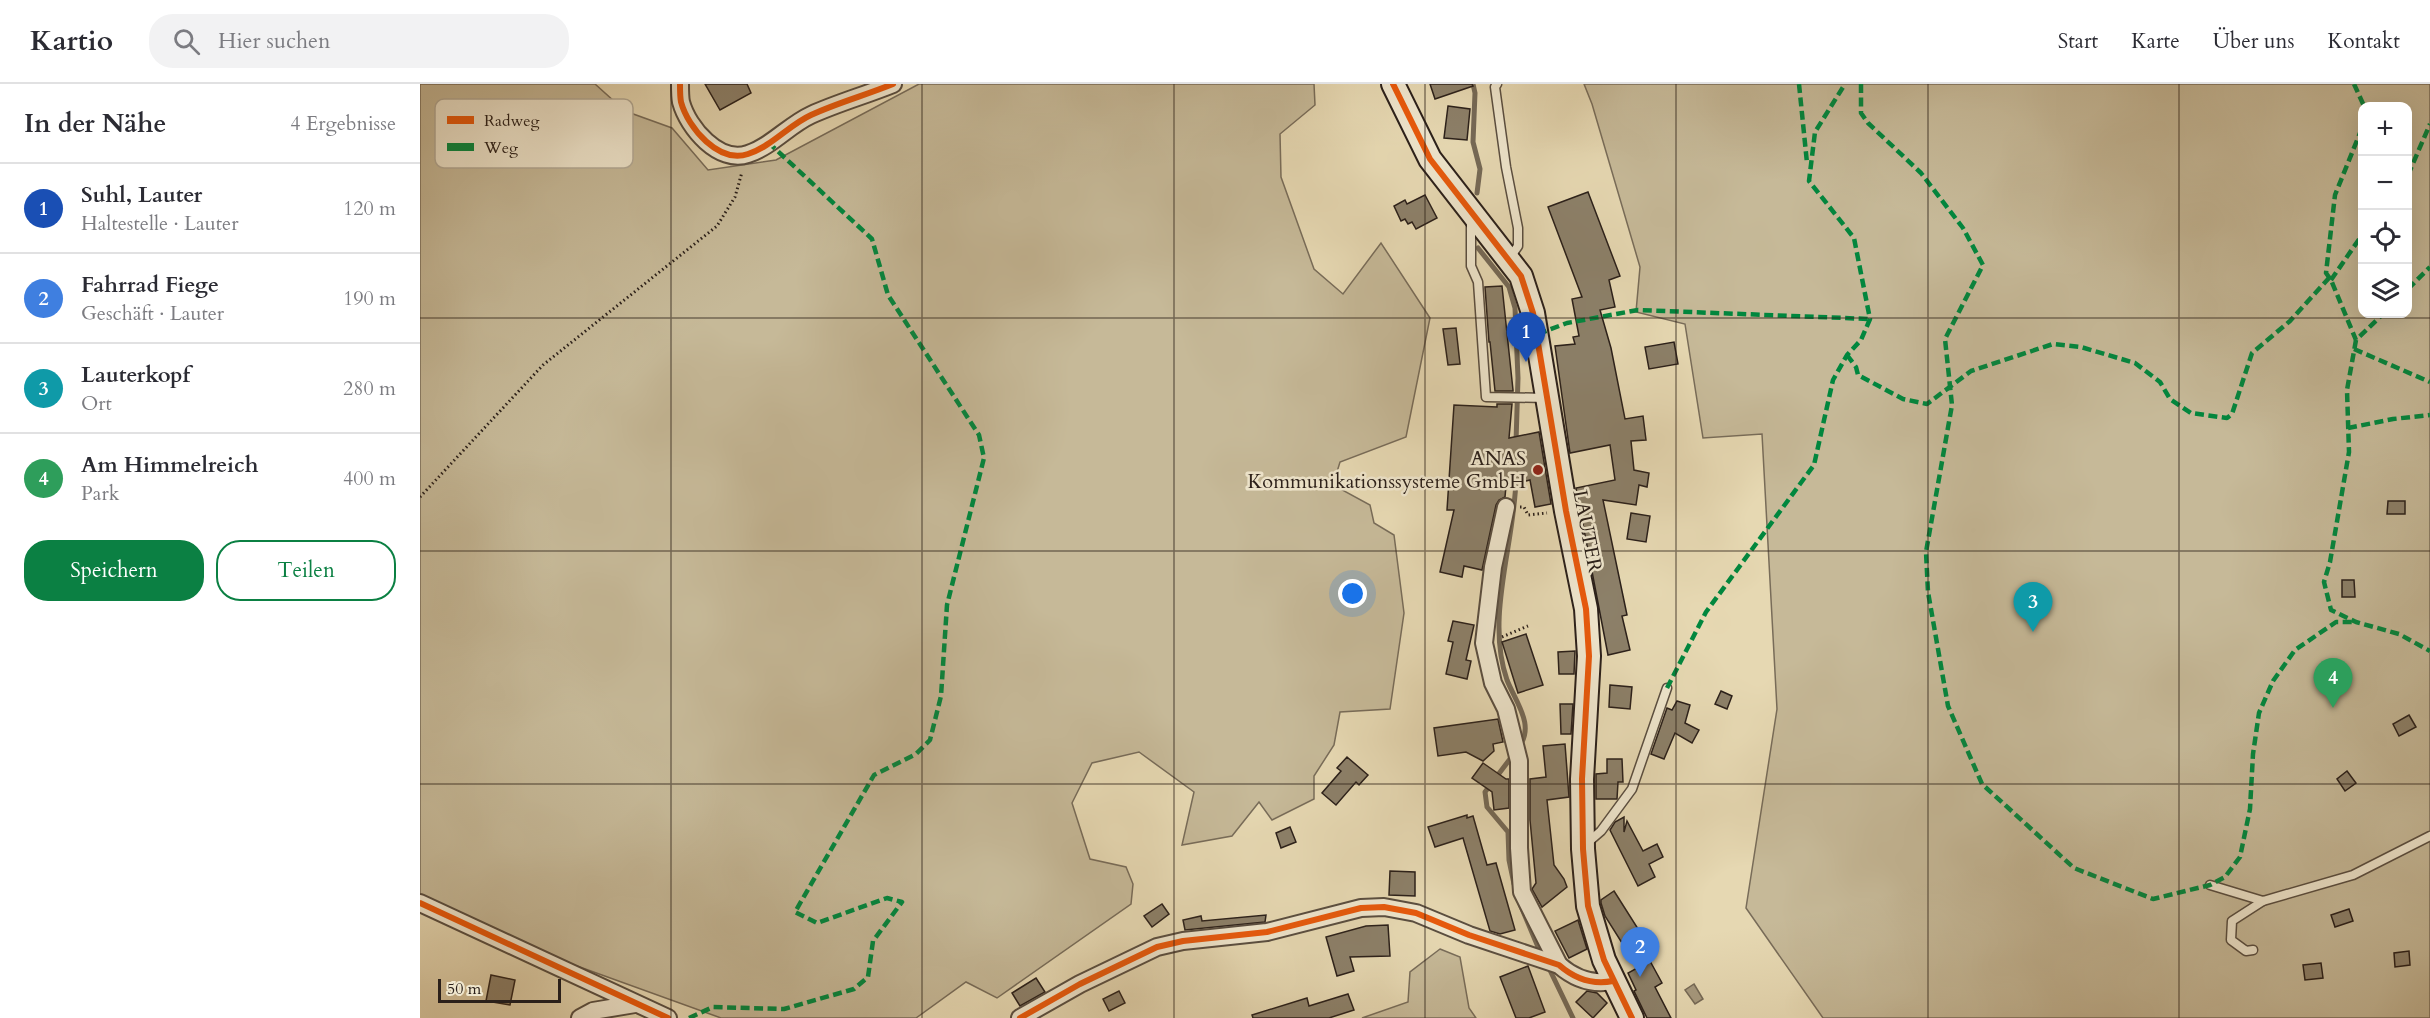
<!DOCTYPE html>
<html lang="de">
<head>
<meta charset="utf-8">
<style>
	body { margin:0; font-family:Cardo,serif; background:#f2f2f3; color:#2b2b33 }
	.controls { position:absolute; right:18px; top:18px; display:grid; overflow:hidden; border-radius:12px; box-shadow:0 6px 24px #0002 }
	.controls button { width:54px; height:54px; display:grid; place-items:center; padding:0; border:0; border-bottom:2px solid #e1e1e2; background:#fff; color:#2b2b33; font:30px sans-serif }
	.scale { position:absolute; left:18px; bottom:15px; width:123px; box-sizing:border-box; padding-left:6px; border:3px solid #2b201a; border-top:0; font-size:16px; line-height:21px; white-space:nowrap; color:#2b201a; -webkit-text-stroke:4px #efe6cd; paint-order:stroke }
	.you { position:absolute; left:933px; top:510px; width:21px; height:21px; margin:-15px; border:4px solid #fff; border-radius:50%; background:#1a73e8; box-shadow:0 0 0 9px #1a73e833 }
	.badge { display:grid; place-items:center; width:39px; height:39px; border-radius:50%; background:#0b8043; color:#fff; font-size:20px; font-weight:700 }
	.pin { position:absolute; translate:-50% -50px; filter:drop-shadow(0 2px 3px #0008) }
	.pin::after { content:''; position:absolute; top:32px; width:21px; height:18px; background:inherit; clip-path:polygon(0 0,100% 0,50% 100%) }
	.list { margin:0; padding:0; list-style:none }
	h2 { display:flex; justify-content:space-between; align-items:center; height:78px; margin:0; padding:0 24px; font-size:26px }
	h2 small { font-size:20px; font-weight:400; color:#7c7c81 }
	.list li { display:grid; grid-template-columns:39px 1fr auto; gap:18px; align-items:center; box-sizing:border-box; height:90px; padding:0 24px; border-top:2px solid #e1e1e2 }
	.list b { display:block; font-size:22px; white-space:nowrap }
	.list p { margin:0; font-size:20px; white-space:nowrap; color:#7c7c81 }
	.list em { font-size:20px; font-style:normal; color:#7c7c81 }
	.actions { display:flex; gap:12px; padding:18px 24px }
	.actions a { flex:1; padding:14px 0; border:2px solid #0b8043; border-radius:24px; text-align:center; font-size:21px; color:#0b8043 }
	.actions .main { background:#0b8043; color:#fff }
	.icon { flex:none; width:33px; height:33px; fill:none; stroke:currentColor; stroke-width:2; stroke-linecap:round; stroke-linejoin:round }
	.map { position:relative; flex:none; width:2010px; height:934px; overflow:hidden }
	header { display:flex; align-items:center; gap:36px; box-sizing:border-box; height:84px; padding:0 30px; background:#fff; border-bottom:2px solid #e1e1e2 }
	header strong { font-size:28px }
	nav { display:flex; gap:33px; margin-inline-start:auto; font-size:21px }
	.search { width:420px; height:54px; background:#f2f2f3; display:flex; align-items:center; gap:15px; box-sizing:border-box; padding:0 21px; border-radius:24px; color:#7c7c81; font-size:22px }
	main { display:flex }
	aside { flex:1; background:#fff }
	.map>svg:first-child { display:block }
	.green { fill:#c6b998; stroke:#786c59; stroke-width:1.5; fill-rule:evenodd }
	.water { fill:#a6997e; stroke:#756956; stroke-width:1.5 }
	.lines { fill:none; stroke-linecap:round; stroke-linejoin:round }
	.stream { stroke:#756956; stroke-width:5 }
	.building { fill:#8c8069; stroke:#2b201a; stroke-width:1.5 }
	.lane-casing { stroke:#5a4e40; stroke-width:11 }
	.street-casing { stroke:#5a4e40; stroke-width:20 }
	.secondary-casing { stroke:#2b201a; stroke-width:26 }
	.path { stroke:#2b201a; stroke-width:3; stroke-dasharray:1.5 3; stroke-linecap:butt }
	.lane { stroke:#efe6cd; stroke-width:8 }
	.street { stroke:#efe6cd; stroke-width:16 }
	.secondary { stroke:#efe6cd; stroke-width:22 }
	.quiet { stroke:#00873e; stroke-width:4.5; stroke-dasharray:9 4.5; stroke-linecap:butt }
	.cycleway-casing { stroke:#efe6cd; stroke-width:10 }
	.cycleway { stroke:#e8590c; stroke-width:6 }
	.grid { fill:none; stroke:#2b201a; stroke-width:1.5; stroke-opacity:0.55 }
	.poi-dot { fill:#8f2418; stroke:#efe6cd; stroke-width:2 }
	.labels { text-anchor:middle; stroke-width:5; stroke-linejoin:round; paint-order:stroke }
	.poi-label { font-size:20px; fill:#2b201a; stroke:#efe6cd; text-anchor:end }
	.street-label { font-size:20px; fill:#2b201a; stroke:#efe6cd }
	.key { fill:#efe6cd; stroke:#b4ab97; stroke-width:1.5 }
	.key-label { font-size:16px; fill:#2b201a }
</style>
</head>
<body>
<header>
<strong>Kartio</strong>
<div class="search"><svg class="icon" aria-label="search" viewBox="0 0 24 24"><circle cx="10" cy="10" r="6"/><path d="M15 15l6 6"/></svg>Hier suchen</div>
<nav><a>Start</a><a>Karte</a><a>Über uns</a><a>Kontakt</a></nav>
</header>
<main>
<aside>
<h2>In der Nähe<small>4 Ergebnisse</small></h2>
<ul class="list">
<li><span class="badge" style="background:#1a4fb4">1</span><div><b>Suhl, Lauter</b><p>Haltestelle · Lauter</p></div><em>120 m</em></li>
<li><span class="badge" style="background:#3f7fe0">2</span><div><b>Fahrrad Fiege</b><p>Geschäft · Lauter</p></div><em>190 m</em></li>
<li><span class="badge" style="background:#0f9aa8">3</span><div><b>Lauterkopf</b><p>Ort</p></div><em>280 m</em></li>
<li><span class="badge" style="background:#2e9e5b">4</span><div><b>Am Himmelreich</b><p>Park</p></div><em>400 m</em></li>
</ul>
<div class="actions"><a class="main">Speichern</a><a>Teilen</a></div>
</aside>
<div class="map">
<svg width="2010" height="934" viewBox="0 0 2010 934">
	<rect width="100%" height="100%" fill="#e6d8b2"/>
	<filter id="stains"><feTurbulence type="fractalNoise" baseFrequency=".00333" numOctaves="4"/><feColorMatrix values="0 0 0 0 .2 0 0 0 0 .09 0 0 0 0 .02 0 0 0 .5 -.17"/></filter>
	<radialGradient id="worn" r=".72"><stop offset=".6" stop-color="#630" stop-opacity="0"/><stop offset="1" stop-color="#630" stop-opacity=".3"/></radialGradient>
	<g class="green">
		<path d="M0,0H175L205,27L252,44L288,86L356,76L499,0H894L895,21L860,50L861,93L894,185L923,210L961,159L1010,234L986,353L920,378L913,401L950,421L954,439L974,451L984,529L970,625L920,628L914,661L894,692V715L852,736L839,718L812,752L762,761L774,708L719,668L672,679L652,719L670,775L706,783L713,800L711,820L577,914L546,898L496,934H301L121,869L0,812Z"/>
		<path d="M1164,0H2010V934H1403L1326,824L1357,625L1342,350L1283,354L1265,240L1216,228L1220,183L1172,20ZM1942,22H1988V230H1942Z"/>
		<path d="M1020,865L1040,873L1049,924L1056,934H942L988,918L990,888Z"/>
	</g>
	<path class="water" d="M1274,900L1283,915L1275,920L1265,906Z"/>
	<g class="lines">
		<g class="stream">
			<path d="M1053,0L1055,9L1053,58L1060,85L1057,109"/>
			<path d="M1058,164L1089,203L1095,224L1098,294L1096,358"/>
			<path d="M1096,394C1095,459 1065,533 1087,596C1096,619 1116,642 1098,664"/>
			<path d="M1093,671L1065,708L1067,723L1088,748L1089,776L1094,800"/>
			<path d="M1100,820L1121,870"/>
			<path d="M1127,880L1153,934"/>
		</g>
	</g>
	<g class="building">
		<path d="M285,0H327L331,9L300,26Z"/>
		<path d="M1010,0H1052L1053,2L1015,15Z"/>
		<path d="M1028,22L1050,25L1047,56L1024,54Z"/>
		<path d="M1168,108L1200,192L1189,196L1195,223L1180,226L1191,264L1205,335L1223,332L1226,356L1211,357L1214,386L1229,389L1227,403L1219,401L1216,421L1183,416L1207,531L1202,532L1210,566L1188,571L1156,404L1195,396L1190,361L1150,369L1135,262L1155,260L1153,253L1159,252L1152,215L1162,213L1128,123Z"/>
		<path d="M1005,111L1017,134L996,145L992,138L988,140L985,135L981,137L974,122L985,116L987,120Z"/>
		<path d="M1082,202L1093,306V307H1075L1070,258H1069L1065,203Z"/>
		<path d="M1036,244L1040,280L1028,281L1023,245Z"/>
		<path d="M1254,258L1258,280L1229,285L1225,263Z"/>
		<path d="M1077,320H1092L1089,354L1119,348L1131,420L1115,423L1110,396L1086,402L1085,413L1079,416L1076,421L1062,486L1044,482L1042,493L1020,488L1034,426H1027L1034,321L1077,323Z"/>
		<path d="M1968,417H1985V430H1967Z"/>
		<path d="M1211,429L1230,432L1226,458L1207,455Z"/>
		<path d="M1922,496H1934L1935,513H1922Z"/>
		<path d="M1033,537L1054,541L1046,576L1051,577L1047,595L1026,590L1033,558L1028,557Z"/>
		<path d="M1106,550L1123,601L1098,609L1082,558Z"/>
		<path d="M1155,567L1154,590H1139L1138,568Z"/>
		<path d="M1190,601L1212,603L1210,625L1189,623Z"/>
		<path d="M1301,607L1312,612L1307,625L1295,620Z"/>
		<path d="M1257,617L1270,621L1265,639L1279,646L1272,659L1255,649L1244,675L1231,670L1247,624L1252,626Z"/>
		<path d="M1140,620H1153L1151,650H1141Z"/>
		<path d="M1989,631L1996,643L1979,652L1973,640Z"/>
		<path d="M1078,635L1083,658L1073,660L1074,667L1063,677L1046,668L1018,672L1014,644Z"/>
		<path d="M1145,660L1149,713L1127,716L1134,781L1144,795L1147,803L1122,823L1112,805L1116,799L1110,736V695L1126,693L1123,662Z"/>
		<path d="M927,673L948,691L939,701L936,698L916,721L902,709L921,687L917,684Z"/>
		<path d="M1187,675H1202L1203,698H1198L1197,715H1176V690L1187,689Z"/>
		<path d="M1063,679L1086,695H1089V724L1074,726L1072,708L1052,694Z"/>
		<path d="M1927,687L1936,699L1925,707L1917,695Z"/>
		<path d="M1047,731V734L1053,732L1067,781L1076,779L1095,846L1080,850L1070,847L1043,754L1015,763L1008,743Z"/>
		<path d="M1204,733V748L1207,737L1223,767L1237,760L1243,773L1229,780L1235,793L1218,802L1190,746L1195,738Z"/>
		<path d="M870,743L876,758L861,764L856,749Z"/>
		<path d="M970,787L995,788V812L969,811Z"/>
		<path d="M1194,807L1220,848L1202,859L1185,832L1181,819V816Z"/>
		<path d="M742,820L749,830L732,843L724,832Z"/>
		<path d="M1929,825L1933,837L1915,843L1911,831Z"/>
		<path d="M846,831L845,838L765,846L763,836L781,832L782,837Z"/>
		<path d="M1158,836L1167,865L1149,874L1135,847Z"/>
		<path d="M968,841L970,872L930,873L934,887L917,892L906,853L946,842Z"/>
		<path d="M1989,867L1990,881L1975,883L1974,869Z"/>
		<path d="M1230,877L1242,899L1235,903L1251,934H1227L1214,907L1216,906L1208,889Z"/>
		<path d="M1901,879L1903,894L1885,896L1883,881Z"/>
		<path d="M1108,882L1125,928L1109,934H1096L1080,893Z"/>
		<path d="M71,891L95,896L90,921L66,917Z"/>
		<path d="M616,894L625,908L600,922L592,909Z"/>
		<path d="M699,907L705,919L689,927L683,915Z"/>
		<path d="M1167,907L1177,909L1187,919L1173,934L1156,918Z"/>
		<path d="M928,910L934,926L909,934H833L832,931L887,914L889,922Z"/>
	</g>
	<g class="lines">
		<defs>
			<g id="lane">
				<path d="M1077,0L1075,3L1086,83L1098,144V162L1089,175"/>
				<path d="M1051,137V182L1058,198L1066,313L1127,314"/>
				<path d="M1166,760L1181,747L1212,705L1247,604"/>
				<path d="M1790,801L1843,817L1933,791L2010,752"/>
				<path d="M1833,866L1826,867L1811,856L1812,837L1843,817"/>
			</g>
			<g id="street">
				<path d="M260,0C260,6 260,13 261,18C268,44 299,80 328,70C352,62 369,41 391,31C417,19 446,11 473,0"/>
				<path d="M1086,423L1073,483L1064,559L1073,599L1086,625L1099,677V764L1102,808L1139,881"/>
				<path d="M0,819L248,934"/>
				<path d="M160,934L173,927L215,920"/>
				<path d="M600,934L660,900L737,863L763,857L847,848L941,824L964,823L996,829L1049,851L1139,881C1155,895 1173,901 1193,897"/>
			</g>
			<path id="secondary" d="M973,0L1010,75L1101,192L1113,229L1146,427L1166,525L1169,572L1162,695L1163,765L1168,822L1184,876L1212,934"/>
		</defs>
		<use href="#lane" class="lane-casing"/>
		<use href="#street" class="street-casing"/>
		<use href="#secondary" class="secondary-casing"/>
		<g class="path">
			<path d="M0,413L123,281L297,142L315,113L322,88"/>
			<path d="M1100,423H1104L1108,431L1127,429"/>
			<path d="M1082,553L1108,542"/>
		</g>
		<use href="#lane" class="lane"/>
		<use href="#street" class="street"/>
		<use href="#secondary" class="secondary"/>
		<g class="quiet">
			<path d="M1379,0L1387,79"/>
			<path d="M1441,0V29L1448,39L1501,89L1543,144L1563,181L1525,255L1532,321L1506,468L1508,508L1528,622L1562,700L1654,784L1733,815L1790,801L1805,793L1820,773L1830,725L1833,670L1839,629L1853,597L1875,566L1916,538H1936"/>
			<path d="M1934,0L1944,22"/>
			<path d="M1942,44L1915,111L1906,189L1911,196L1936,256L1963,230"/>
			<path d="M1988,91L2010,40"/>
			<path d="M1911,196L1942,151"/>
			<path d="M1988,205L2010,183"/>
			<path d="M1118,250L1147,239L1218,226L1450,235"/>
			<path d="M1936,256L1927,306L1929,368L1910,478L1904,498L1911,526L1936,538L1979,550L2010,567"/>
			<path d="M1934,265L2010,298"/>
			<path d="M1427,271L1436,283L1438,291L1483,315L1507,320L1551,287L1633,260L1661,263L1715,279L1740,298L1750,315L1771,329L1807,334L1812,330L1832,269L1870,237L1909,194"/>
			<path d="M1928,344L1973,335L2010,331"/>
			<path d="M1247,604L1286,528L1394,381L1413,296L1427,271L1441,256L1450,235L1434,154L1389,97L1395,48L1425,0"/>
			<path d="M269,934L293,923L364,925L434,905L448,893L453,857L482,818L467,814L397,839L375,828L454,691L496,670L510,656L521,612L527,521L564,374L559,351L468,211L452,155L349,59"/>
		</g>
		<defs>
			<g id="cycleway">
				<path d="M260,0C260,6 260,13 261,18C268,44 299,80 328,70C352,62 369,41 391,31C417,19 446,11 473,0"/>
				<path d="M973,0L1010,75L1101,192L1113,229L1146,427L1166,525L1169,572L1162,695L1163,765L1168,822L1184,876L1212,934"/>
				<path d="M0,819L248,934"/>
				<path d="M600,934L660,900L737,863L763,857L847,848L941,824L964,823L996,829L1049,851L1139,881C1155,895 1173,901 1193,897"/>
			</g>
		</defs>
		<use href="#cycleway" class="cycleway-casing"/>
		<use href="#cycleway" class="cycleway"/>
	</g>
	<path class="grid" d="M251,0V934M502,0V934M754,0V934M1005,0V934M1256,0V934M1508,0V934M1759,0V934M0,234H2010M0,467H2010M0,700H2010"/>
	<circle class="poi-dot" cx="1118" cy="386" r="6"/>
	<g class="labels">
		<g class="poi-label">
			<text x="1106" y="381">ANAS<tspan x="1106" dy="23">Kommunikationssysteme GmbH</tspan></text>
		</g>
		<g class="street-label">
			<text transform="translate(1168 447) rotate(79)" y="7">LAUTER</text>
		</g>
	</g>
	<rect x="15" y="15" width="198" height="69" rx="9" class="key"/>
	<rect x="27" y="32" width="27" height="8" fill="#e8590c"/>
	<rect x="27" y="59" width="27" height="8" fill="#00873e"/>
	<g class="key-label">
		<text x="64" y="42">Radweg</text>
		<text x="64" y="69">Weg</text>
	</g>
	<rect width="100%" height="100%" filter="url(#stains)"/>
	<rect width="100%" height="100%" fill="url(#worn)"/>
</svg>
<div class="controls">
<button>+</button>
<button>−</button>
<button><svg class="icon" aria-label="locate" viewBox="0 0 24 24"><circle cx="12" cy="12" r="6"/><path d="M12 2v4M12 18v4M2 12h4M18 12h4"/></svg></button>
<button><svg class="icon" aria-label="layers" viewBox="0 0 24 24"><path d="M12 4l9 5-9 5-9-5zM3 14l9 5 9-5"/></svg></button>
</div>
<div class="scale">50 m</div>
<div class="you"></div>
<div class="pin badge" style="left:1106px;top:278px;background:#1a4fb4">1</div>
<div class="pin badge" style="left:1220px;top:893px;background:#3f7fe0">2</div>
<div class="pin badge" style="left:1613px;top:548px;background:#0f9aa8">3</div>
<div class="pin badge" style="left:1913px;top:624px;background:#2e9e5b">4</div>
</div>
</main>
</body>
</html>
